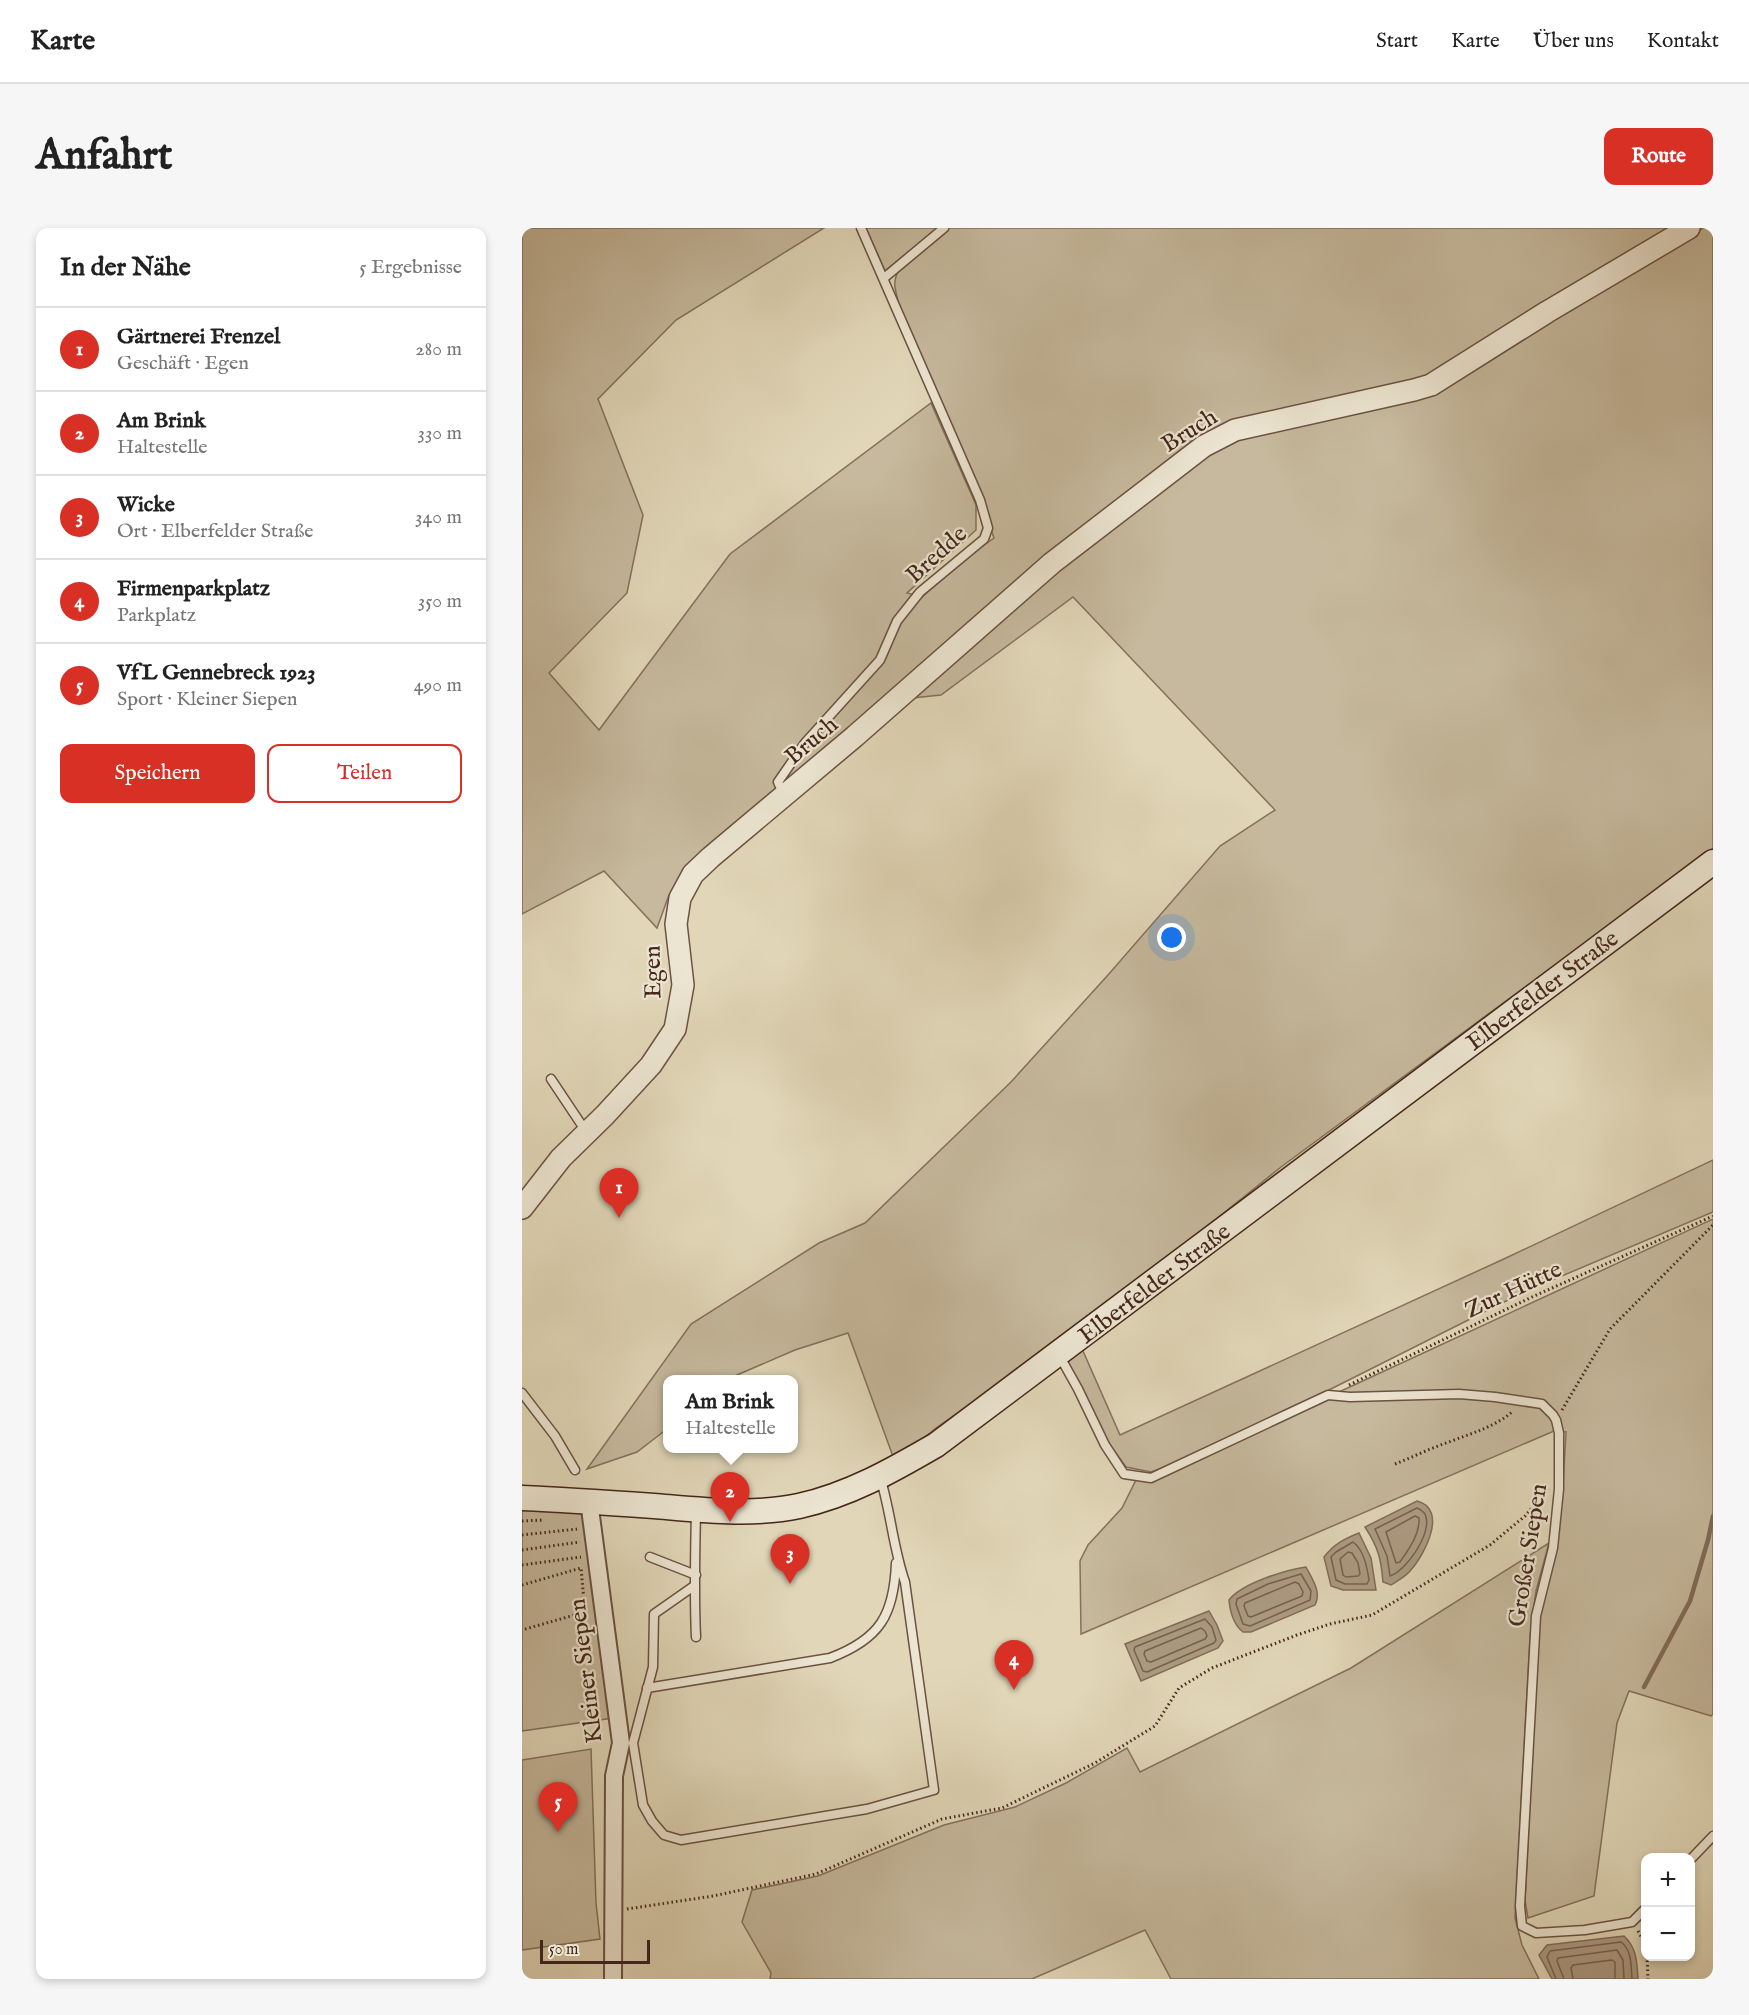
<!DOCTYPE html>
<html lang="de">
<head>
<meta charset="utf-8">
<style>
	body { margin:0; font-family:"IM FELL English",serif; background:#f6f6f6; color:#222 }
	.controls { position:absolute; right:18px; bottom:18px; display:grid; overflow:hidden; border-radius:12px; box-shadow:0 3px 9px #0003 }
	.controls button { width:54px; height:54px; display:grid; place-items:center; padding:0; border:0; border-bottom:2px solid #e0e0e0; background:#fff; color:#222; font:30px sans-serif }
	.scale { position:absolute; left:18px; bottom:15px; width:110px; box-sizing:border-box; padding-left:6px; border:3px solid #44261b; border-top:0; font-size:16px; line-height:21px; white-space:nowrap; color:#44261b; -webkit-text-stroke:4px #ece5d1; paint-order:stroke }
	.you { position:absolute; left:650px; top:710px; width:21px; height:21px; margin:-15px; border:4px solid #fff; border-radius:50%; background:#1a73e8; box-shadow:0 0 0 9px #1a73e833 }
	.badge { display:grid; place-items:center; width:39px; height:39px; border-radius:50%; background:#d93025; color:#fff; font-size:20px; font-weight:700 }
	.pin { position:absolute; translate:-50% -50px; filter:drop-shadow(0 2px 3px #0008) }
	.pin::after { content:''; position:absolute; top:32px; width:21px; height:18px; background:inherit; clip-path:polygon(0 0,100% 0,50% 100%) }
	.popup { position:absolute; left:141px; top:1147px; width:135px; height:78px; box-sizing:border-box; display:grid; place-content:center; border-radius:12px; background:#fff; filter:drop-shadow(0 2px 4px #0005); font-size:20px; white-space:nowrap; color:#767676 }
	.popup b { font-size:22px; color:#222 }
	.popup::after { content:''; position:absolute; left:50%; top:100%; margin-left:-12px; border:12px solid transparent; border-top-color:#fff }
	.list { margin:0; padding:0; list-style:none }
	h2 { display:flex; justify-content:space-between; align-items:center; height:78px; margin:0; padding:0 24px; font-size:26px }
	h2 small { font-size:20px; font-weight:400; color:#767676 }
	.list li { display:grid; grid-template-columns:39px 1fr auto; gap:18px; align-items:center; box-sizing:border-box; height:84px; padding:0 24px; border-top:2px solid #e0e0e0 }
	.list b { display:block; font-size:22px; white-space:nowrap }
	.list p { margin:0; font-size:20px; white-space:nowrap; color:#767676 }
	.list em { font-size:20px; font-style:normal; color:#767676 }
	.actions { display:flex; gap:12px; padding:18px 24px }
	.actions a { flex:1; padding:14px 0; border:2px solid #d93025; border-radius:12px; text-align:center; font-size:21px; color:#d93025 }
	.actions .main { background:#d93025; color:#fff }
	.map { position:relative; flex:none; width:1191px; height:1751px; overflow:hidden; border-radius:12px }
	header { display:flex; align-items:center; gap:36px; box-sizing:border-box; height:84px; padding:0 30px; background:#fff; border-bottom:2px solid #e0e0e0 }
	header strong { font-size:28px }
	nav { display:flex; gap:33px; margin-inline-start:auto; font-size:21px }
	.intro { display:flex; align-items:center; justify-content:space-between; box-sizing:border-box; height:144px; padding:0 36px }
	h1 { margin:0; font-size:42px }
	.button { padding:15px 27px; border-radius:12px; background:#d93025; color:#fff; font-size:21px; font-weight:700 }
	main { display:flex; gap:36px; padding:0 36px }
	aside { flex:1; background:#fff; border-radius:12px; box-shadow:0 3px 9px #0003 }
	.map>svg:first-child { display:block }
	.green { fill:#c6b99d; stroke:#85705c; stroke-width:1.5 }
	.water { fill:#ac9b83; stroke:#826c59; stroke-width:1.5 }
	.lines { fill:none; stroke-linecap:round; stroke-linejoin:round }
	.shore { stroke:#78604f; stroke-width:1.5 }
	.stream { stroke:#826c59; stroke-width:4.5 }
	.service-casing { stroke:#6b5242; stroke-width:11 }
	.minor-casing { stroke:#6b5242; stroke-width:20 }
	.tertiary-casing { stroke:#6b5242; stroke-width:24 }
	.secondary-casing { stroke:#44261b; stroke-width:27 }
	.path { stroke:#44261b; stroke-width:3; stroke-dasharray:1.5 3; stroke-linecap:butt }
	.service { stroke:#ece5d1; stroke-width:8 }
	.minor { stroke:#ece5d1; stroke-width:16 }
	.tertiary { stroke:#ece5d1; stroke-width:21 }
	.secondary { stroke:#ece5d1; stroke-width:24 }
	.labels { text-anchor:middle; stroke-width:4.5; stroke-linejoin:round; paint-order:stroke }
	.street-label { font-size:24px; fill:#44261b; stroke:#ece5d1 }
</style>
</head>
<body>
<header>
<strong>Karte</strong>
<nav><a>Start</a><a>Karte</a><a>Über uns</a><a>Kontakt</a></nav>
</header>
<div class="intro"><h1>Anfahrt</h1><a class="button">Route</a></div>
<main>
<aside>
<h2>In der Nähe<small>5 Ergebnisse</small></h2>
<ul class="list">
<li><span class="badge">1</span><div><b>Gärtnerei Frenzel</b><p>Geschäft · Egen</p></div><em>280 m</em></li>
<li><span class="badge">2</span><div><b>Am Brink</b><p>Haltestelle</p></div><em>330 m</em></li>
<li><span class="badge">3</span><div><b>Wicke</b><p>Ort · Elberfelder Straße</p></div><em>340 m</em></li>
<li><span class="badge">4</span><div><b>Firmenparkplatz</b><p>Parkplatz</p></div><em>350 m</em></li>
<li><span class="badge">5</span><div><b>VfL Gennebreck 1923</b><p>Sport · Kleiner Siepen</p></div><em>490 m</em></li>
</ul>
<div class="actions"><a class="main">Speichern</a><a>Teilen</a></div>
</aside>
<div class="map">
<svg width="1191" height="1751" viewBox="0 0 1191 1751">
	<rect width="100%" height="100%" fill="#e1d7b8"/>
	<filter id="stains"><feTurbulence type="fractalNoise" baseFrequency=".00333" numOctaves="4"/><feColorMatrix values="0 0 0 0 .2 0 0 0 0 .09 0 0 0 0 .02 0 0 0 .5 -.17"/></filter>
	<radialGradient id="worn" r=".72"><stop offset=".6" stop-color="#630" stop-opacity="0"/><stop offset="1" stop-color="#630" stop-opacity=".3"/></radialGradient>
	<g class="green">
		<path d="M0,0H302L154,92L76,171L121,287L105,365L27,445L77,502L208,326L409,175L454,277V302L385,365L400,369L449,326L472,310C453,256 432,204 409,152C398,125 377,87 373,59C372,52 374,47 377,41L428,0H1153L896,155L714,193L675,209L506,342L180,631L147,667L135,700L82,643L0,686Z"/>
		<path d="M344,0H416L363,43Z"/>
		<path d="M1181,0H1191V620L759,939L571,1090L414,1200L373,1234L326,1105L273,1122L215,1147L208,1151L145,1152V1201L115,1224L65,1241L169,1096L297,1015L343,995L489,854L586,747L698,618L753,582L551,369L419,467L390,470L572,309L706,209L900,165L1152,19Z"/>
		<path d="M1191,932V984L1002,1064L783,1174L649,1237L629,1244L604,1239L586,1214L541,1127L557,1114L598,1207L984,1030Z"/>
		<path d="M1191,991V1486L1189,1488L1107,1463L1095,1495L1072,1668L1006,1690L1003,1673L1017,1390L1041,1258L1044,1204L1032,1203L559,1406L558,1333L566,1317L600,1280L614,1252L631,1250C818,1165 1004,1076 1191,991Z"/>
		<path d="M0,1277L62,1279L91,1490L0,1503Z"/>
		<path d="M1027,1315L1014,1363L1008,1409L993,1690L1000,1717L1017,1751H649L623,1702L510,1751H248L249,1745L220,1694L230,1662L296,1648L422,1597L493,1579L544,1555L605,1520L618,1544L829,1440Z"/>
		<path d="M69,1521L74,1675L78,1711L0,1722V1532Z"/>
	</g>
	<g class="water">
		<path d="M895,1273C927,1281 902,1328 888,1343C883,1349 875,1353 869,1357L861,1354C859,1330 856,1319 843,1299Z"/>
		<path d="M837,1305L849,1330L854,1362H821L809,1358L802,1329C812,1316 822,1311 837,1305Z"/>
		<path d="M784,1339C790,1351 800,1364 793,1377L729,1404H721C712,1397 708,1383 707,1372C720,1355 764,1342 784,1339Z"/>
		<path d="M687,1383L695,1397L701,1413L696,1420L619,1453L603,1416Z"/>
		<path d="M1102,1708C1115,1720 1115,1734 1116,1751H1030L1017,1727L1025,1717Z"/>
	</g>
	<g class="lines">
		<g class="shore">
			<path d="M895,1280C922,1289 886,1343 868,1348L865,1328L853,1301Z"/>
			<path d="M893,1288L897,1290C898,1306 887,1321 878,1334L874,1335L864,1304Z"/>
			<path d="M831,1314C842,1322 845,1339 847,1352L845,1356H823L814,1352L809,1329L814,1324Z"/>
			<path d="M826,1324L830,1325L836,1335L838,1346L836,1348L824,1349L821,1347L818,1331Z"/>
			<path d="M779,1346L789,1363L788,1372L728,1398L721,1396L714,1376L715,1371L746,1356Z"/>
			<path d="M773,1354L777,1356L781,1364L780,1368L729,1389L726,1388L722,1378L723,1375Z"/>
			<path d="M683,1391L690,1399L694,1412L692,1415L625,1444L621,1443L612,1422L613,1419Z"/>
			<path d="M679,1400L683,1403L685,1408L683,1411L629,1434L625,1433L622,1426L623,1423Z"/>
			<path d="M1034,1751L1025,1729L1028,1723L1099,1714C1110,1722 1109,1738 1110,1751"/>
			<path d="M1042,1751L1035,1733L1036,1730L1095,1722L1101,1732L1102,1751"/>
			<path d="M1051,1751L1049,1740L1051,1737L1090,1732L1093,1734V1751"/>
		</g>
		<path class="stream" d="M1122,1459L1168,1373L1186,1312L1191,1288"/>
		<defs>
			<g id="service">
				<path d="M362,50L422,0"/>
				<path d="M262,567L256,554L283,515L358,432L375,393L398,364L462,311L466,300L458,272L339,0"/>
				<path d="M29,851L65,905"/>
				<path d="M537,1127L556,1161L583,1217L602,1246L629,1250L806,1167L828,1169L937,1166L973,1169L1020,1176L1031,1187L1034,1192L1037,1205V1261L1031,1320L1014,1388L998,1678L1000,1698L1014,1705L1063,1702L1110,1694L1124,1680"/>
				<path d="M0,1165L33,1208L53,1242"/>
				<path d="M174,1284C173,1326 172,1367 174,1409"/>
				<path d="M128,1329L174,1347"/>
				<path d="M172,1358L132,1386L131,1439L111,1515L121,1577L130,1593L142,1607L159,1612L345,1581L412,1562L383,1354C371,1320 369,1284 358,1249"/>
				<path d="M125,1460L308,1430C358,1411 372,1387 374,1335"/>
				<path d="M1168,1632L1191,1608"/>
			</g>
			<path id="minor" d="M67,1273L99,1515L92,1548L91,1751"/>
			<path id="tertiary" d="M0,980L39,930L83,887L129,837L153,801L161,757L154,696L158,670L171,646L189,629L332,509L530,335L682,218L713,202L892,162L909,157L1025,84L1167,0"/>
			<path id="secondary" d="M0,1270C44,1272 88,1275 132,1278C180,1282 230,1288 277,1278C327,1267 371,1242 414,1217L1191,634"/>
		</defs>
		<use href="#service" class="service-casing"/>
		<use href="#minor" class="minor-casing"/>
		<use href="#tertiary" class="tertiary-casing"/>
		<use href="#secondary" class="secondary-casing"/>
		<g class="path">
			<path d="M827,1157L1010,1069L1191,988"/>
			<path d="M1040,1182L1088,1101L1191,997"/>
			<path d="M873,1236C891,1229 909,1220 927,1214C950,1205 973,1199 991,1183"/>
			<path d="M0,1293L22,1292"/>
			<path d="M0,1307L55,1301"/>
			<path d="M0,1322L58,1314"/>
			<path d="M0,1337L59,1329"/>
			<path d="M0,1357L59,1340L63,1384L0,1402"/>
			<path d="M105,1681L191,1668L294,1646L420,1591L480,1580L573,1535L633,1498L657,1460L690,1440L775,1407L808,1396L850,1387L968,1317L1003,1288L1026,1261"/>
			<path d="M1116,1703L1124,1718"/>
			<path d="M1125,1728L1126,1751"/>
		</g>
		<use href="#service" class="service"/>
		<use href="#minor" class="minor"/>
		<use href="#tertiary" class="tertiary"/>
		<use href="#secondary" class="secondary"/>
	</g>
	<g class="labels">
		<g class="street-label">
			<text transform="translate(667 202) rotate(-32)" y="8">Bruch</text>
			<text transform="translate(414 326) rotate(-42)" y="8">Bredde</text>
			<text transform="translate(289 512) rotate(-40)" y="8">Bruch</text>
			<text transform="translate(130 744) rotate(-91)" y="8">Egen</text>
			<text transform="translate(1020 762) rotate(-37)" y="8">Elberfelder Straße</text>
			<text transform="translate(632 1055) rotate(-37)" y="8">Elberfelder Straße</text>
			<text transform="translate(991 1061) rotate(-25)" y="8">Zur Hütte</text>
			<text transform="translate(1005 1327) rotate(-81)" y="8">Großer Siepen</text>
			<text transform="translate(63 1443) rotate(-97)" y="8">Kleiner Siepen</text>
		</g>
	</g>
	<rect width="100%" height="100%" filter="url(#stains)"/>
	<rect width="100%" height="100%" fill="url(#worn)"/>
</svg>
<div class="controls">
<button>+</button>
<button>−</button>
</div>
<div class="scale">50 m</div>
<div class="you"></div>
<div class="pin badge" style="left:97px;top:990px">1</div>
<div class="pin badge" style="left:208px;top:1294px">2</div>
<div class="popup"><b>Am Brink</b>Haltestelle</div>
<div class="pin badge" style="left:268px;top:1356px">3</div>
<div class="pin badge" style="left:492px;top:1462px">4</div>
<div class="pin badge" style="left:36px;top:1604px">5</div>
</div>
</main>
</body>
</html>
